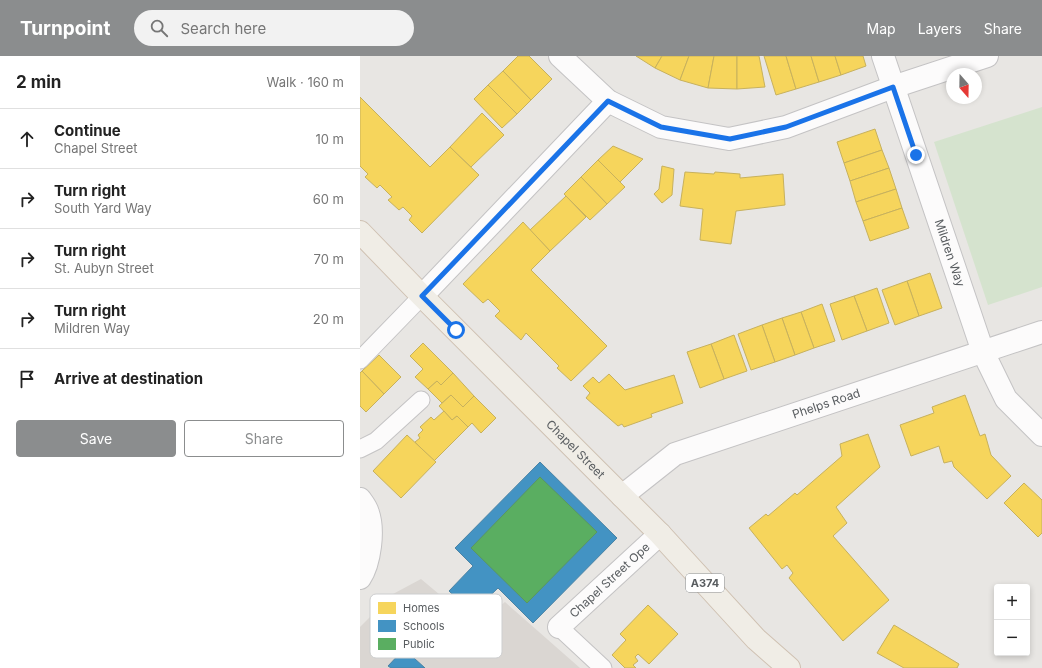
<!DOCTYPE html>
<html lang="en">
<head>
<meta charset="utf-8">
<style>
	body { margin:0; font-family:Inter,sans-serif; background:#f2f2f2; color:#222 }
	.controls { position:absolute; right:12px; bottom:12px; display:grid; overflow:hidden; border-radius:4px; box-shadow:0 2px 6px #0003 }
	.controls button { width:36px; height:36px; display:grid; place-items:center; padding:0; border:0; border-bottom:1px solid #e0e0e0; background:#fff; color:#222; font:20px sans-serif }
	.compass { position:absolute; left:586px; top:12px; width:36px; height:36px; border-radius:50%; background:#fff; box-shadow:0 2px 6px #0003; rotate:160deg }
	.stop { position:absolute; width:12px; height:12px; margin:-9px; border:3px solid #1a73e8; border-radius:50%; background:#fff }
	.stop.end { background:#1a73e8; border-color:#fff; box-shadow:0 1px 4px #0008 }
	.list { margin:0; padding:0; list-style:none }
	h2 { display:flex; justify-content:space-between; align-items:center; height:52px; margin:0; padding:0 16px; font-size:17px }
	h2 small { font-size:13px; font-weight:400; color:#767676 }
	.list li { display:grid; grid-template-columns:26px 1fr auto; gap:12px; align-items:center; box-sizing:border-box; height:60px; padding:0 16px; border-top:1px solid #e0e0e0 }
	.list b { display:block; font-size:15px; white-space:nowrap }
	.list p { margin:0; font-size:13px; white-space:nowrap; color:#767676 }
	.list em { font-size:13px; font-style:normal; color:#767676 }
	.actions { display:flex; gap:8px; padding:12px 16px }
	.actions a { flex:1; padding:9px 0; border:1px solid #8b8d8e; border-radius:4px; text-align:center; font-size:14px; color:#8b8d8e }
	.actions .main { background:#8b8d8e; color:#fff }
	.icon { flex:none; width:22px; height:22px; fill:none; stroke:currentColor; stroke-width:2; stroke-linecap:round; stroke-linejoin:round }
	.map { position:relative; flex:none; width:682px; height:612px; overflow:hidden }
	header { display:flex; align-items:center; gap:24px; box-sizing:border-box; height:56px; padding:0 20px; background:#8b8d8e; color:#fff }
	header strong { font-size:19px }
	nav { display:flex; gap:22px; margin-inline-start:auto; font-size:14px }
	.search { width:280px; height:36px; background:#f2f2f2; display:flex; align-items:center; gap:10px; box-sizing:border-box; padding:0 14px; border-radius:22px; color:#767676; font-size:15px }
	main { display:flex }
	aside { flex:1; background:#fff }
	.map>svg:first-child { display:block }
	.education { fill:#dad6d2 }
	.green { fill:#d5e3ce }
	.homes { fill:#f6d55c; stroke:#c7b15d }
	.schools { fill:#4393c3; stroke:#4a83a5 }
	.public { fill:#5aae61; stroke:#5a9661 }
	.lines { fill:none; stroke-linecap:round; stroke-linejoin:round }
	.service-casing { stroke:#c4c3c4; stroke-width:19 }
	.minor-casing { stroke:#c4c3c4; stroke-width:24 }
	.primary-casing { stroke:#cfc1b2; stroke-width:24 }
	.service { stroke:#fcfbfb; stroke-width:17 }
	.minor { stroke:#fcfbfb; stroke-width:22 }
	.primary { stroke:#f0ede6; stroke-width:22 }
	.route { stroke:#1a73e8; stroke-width:5 }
	.labels { text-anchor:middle; stroke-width:4; stroke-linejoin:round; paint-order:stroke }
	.shield { fill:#fff; stroke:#8b8e90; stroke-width:1 }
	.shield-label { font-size:11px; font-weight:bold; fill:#595d60 }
	.street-label { font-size:12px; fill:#595d60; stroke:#fff }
	.key { fill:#fff; stroke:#cdcecf; stroke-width:1 }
	.key-label { font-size:11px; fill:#595d60 }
</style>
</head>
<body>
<header>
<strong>Turnpoint</strong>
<div class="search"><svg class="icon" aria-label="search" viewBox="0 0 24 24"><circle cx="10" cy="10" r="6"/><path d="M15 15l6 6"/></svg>Search here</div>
<nav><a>Map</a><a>Layers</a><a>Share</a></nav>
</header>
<main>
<aside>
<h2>2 min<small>Walk · 160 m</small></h2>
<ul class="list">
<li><svg class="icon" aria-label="ahead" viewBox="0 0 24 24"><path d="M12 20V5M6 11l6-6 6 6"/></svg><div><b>Continue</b><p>Chapel Street</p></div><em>10 m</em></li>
<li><svg class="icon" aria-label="right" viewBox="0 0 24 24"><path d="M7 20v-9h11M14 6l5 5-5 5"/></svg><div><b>Turn right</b><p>South Yard Way</p></div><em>60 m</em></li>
<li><svg class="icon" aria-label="right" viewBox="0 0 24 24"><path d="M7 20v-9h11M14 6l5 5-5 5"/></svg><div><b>Turn right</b><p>St. Aubyn Street</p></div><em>70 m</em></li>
<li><svg class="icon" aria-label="right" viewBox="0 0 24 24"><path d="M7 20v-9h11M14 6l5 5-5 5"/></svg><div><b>Turn right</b><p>Mildren Way</p></div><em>20 m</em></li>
<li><svg class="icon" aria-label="arrive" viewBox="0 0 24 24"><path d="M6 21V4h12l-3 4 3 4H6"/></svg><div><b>Arrive at destination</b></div></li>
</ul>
<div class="actions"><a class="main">Save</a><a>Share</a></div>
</aside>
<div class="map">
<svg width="682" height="612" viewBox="0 0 682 612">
	<rect width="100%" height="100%" fill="#e8e6e3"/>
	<path class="education" d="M61,523L116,569L145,546L220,612H0V571L33,538Z"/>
	<path class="green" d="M682,51V231L628,249L574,86Z"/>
	<g class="homes">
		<path d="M158,0H169L192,23L171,44L143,15Z"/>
		<path d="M276,0H302L295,12Z"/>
		<path d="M302,0H329L320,24L295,12Z"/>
		<path d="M329,0H354L348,32L320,24Z"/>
		<path d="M354,0H377V33L348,32Z"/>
		<path d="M377,0H399L405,31L377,33Z"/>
		<path d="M404,0H426L436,33L416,39Z"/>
		<path d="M426,0H451L459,26L436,33Z"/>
		<path d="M451,0H475L481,19L459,26Z"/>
		<path d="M475,0H503L506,10L481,19Z"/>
		<path d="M143,15L171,44L157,58L128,29Z"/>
		<path d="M128,29L157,58L142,72L114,43Z"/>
		<path d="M0,41L70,111L90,91L119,119L62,177L49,164L52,160L43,151L39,154L28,144L32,141L20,129L17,132L5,121L8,118L0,110Z"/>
		<path d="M122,57L144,79L111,111L90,91Z"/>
		<path d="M515,73L522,94L484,107L477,86Z"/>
		<path d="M253,90L283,103L260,126L238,104Z"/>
		<path d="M522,94L529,112L490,125L484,107Z"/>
		<path d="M238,104L265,131L247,148L221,121Z"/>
		<path d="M302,110L314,113L312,139L302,147L294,138L299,133Z"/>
		<path d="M529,112L536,133L496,146L490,125Z"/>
		<path d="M325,116L354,118L355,116L380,118V122L423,118L425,149L376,155L371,188L340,184L343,153L320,150Z"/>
		<path d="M221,121L247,148L230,164L204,138Z"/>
		<path d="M536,133L542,152L503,165L496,146Z"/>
		<path d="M206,140L226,161L190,195L170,174Z"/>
		<path d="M542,152L549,172L510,185L503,165Z"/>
		<path d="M163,166L190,195L171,214L247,290L211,325L197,312L199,310L166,277L161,284L135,260L140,255L128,243L123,247L103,228Z"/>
		<path d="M570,217L582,252L559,260L547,225Z"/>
		<path d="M547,225L559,260L535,269L522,234Z"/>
		<path d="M517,232L529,267L507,275L494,240Z"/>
		<path d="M494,240L507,275L482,284L470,248Z"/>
		<path d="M462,248L475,285L454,292L441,256Z"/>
		<path d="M441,256L454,292L435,299L422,262Z"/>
		<path d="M422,262L435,299L415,306L402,269Z"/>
		<path d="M402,269L415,306L391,314L378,278Z"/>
		<path d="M374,279L387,315L364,323L351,288Z"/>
		<path d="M63,287L93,317L81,329L77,325L68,333L55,321L63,313L50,300Z"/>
		<path d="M351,288L364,323L340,332L327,296Z"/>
		<path d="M19,299L41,321L24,338L2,315Z"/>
		<path d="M2,315L24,338L6,356L0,350V317Z"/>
		<path d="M93,317L114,340L103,351L91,339L82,347L68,333L77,325L81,329Z"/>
		<path d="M249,318L265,334L314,319L323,347L291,358L292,361L264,371L262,368L258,370L226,342L230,337L223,330L233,321L239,327Z"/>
		<path d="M91,339L103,351L114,340L136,362L121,377L112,367L108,371L97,360L92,364L79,350Z"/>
		<path d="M605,339L620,380L625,378L631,399L651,420L627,443L594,411L592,405L584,407L579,390L551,400L540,369L574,357L572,351Z"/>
		<path d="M84,355L92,364L97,360L108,371L74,405L55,386L60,382L58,379L63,374L60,371L71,361L74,364Z"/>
		<path d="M508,378L520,411L476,451L487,467L473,480L529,544L483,585L429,522L433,517L427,509L422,513L389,472L406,458L408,460L435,437L437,439L482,400L480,388Z"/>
		<path d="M47,379L76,406L41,442L13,415Z"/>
		<path d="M664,427L682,444V477L678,481L644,447Z"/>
		<path d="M288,549L318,578L289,608L278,598L275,601L278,605L273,609L276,612H265L252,599L266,584L260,578Z"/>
		<path d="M534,569L599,608L597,612H544L517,597Z"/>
	</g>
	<g class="schools">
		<path d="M180,406L257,482L173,567L138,532L112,557L89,535L113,510L95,492Z"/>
		<path d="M44,593L65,612H31L28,610Z"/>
	</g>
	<path class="public" d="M180,421L237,476L167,547L111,492Z"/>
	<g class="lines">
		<defs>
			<g id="service">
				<path d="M0,304L62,240"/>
				<path d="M0,393L16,385L61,344"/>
				<path d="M199,571L243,612"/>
			</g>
			<g id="minor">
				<path d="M200,0L248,45L301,71L369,83L426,71L533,31L627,0"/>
				<path id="s1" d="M523,0L623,296L646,343L682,379"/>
				<path d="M62,240L248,45"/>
				<path id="s2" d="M262,440L315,398L682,276"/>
				<path d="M0,443C3,447 7,452 8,457C14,474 10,507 0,522"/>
				<path id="s3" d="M199,571L300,478"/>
			</g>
			<g id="primary">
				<path id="s4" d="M0,176L62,240L300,478L396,583L429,612"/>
			</g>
		</defs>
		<use href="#service" class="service-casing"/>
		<use href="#minor" class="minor-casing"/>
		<use href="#primary" class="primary-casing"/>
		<use href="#service" class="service"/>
		<use href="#minor" class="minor"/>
		<use href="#primary" class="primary"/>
	</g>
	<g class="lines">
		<path class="route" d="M96,274L62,240L248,45L301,71L370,83L426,71L533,31L556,99"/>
	</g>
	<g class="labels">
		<rect class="shield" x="326" y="518" width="38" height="18" rx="3"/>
		<g class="shield-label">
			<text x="345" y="531">A374</text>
		</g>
		<g class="street-label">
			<text dy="4" stroke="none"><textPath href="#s1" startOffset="208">Mildren Way</textPath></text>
			<text dy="4" stroke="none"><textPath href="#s2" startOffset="227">Phelps Road</textPath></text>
			<text dy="4" stroke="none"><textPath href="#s4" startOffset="306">Chapel Street</textPath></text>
			<text dy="4" stroke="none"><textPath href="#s3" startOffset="69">Chapel Street Ope</textPath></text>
		</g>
	</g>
	<rect x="10" y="538" width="132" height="64" rx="6" class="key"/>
	<rect x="18" y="546" width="18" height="12" fill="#f6d55c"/>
	<rect x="18" y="564" width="18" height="12" fill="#4393c3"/>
	<rect x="18" y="582" width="18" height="12" fill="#5aae61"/>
	<g class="key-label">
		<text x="43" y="556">Homes</text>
		<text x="43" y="574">Schools</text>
		<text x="43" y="592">Public</text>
	</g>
</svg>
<div class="controls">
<button>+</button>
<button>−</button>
</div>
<svg class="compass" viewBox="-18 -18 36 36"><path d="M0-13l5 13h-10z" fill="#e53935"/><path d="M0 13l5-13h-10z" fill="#767676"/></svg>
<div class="stop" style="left:96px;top:274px"></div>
<div class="stop end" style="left:556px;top:99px"></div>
</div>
</main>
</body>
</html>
